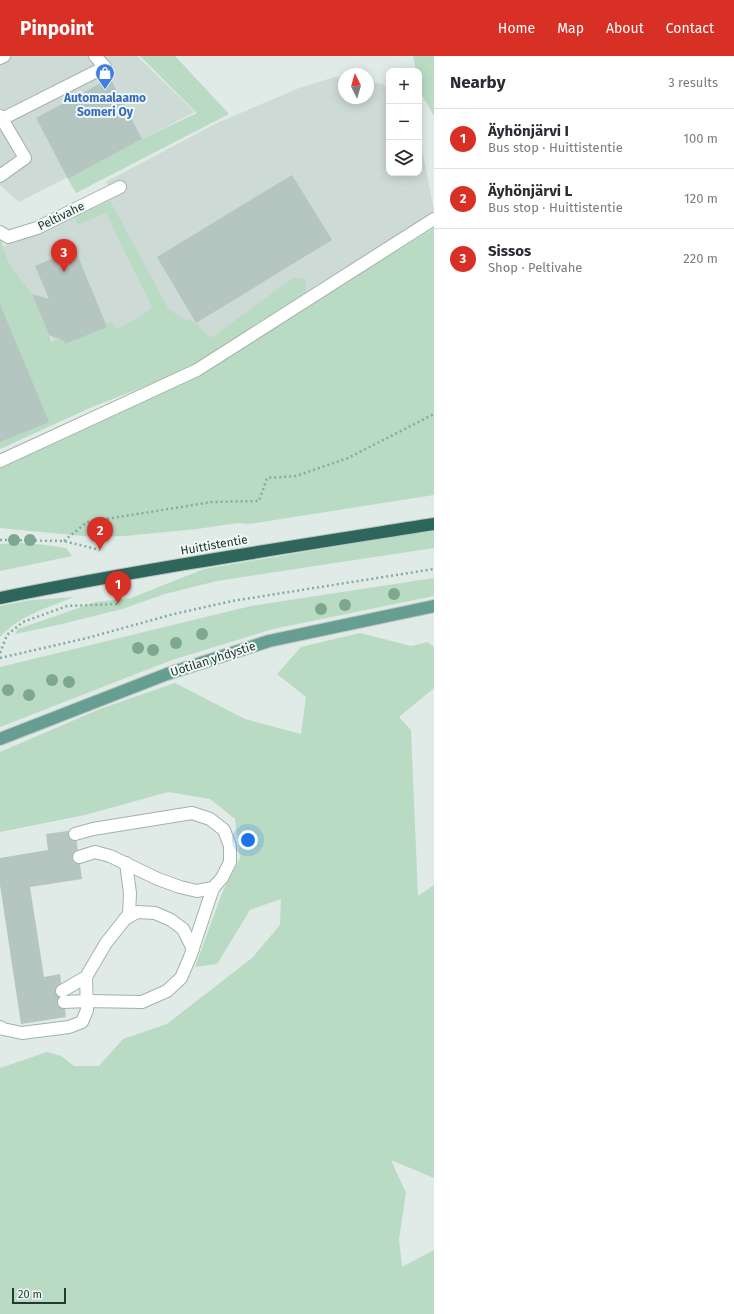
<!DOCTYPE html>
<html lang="en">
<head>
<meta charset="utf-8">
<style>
	body { margin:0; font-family:"Fira Sans",sans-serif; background:#f7f7f7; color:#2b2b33 }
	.controls { position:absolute; right:12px; top:12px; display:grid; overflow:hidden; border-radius:8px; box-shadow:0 2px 10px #0003 }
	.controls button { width:36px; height:36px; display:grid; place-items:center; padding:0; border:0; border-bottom:1px solid #e1e1e2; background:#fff; color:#2b2b33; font:20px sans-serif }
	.compass { position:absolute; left:338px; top:12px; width:36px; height:36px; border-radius:50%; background:#fff; box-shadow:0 2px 10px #0003; rotate:355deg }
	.scale { position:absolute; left:12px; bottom:10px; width:54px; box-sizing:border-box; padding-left:4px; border:2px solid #213a34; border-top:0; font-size:11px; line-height:14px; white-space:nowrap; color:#213a34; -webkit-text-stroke:3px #f0f7f4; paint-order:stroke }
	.you { position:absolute; left:248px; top:784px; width:14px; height:14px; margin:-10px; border:3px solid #fff; border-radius:50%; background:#1a73e8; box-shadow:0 0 0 6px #1a73e833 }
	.badge { display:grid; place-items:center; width:26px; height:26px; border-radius:50%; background:#d93025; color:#fff; font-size:13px; font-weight:700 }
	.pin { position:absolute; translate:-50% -33px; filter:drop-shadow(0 1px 2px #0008) }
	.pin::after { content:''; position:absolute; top:21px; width:14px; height:12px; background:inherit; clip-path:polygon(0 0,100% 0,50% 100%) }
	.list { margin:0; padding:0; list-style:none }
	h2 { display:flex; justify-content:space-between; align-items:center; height:52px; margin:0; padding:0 16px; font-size:17px }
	h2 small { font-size:13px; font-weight:400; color:#7c7c81 }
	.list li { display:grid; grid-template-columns:26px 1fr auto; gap:12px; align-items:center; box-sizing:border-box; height:60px; padding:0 16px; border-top:1px solid #e1e1e2 }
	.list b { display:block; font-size:15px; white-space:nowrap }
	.list p { margin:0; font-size:13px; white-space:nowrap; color:#7c7c81 }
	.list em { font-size:13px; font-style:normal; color:#7c7c81 }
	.icon { flex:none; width:22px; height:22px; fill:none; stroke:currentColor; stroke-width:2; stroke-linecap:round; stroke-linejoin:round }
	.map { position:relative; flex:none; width:434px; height:1258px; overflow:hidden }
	header { display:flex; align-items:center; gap:24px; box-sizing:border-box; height:56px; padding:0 20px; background:#d93025; color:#fff }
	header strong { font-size:19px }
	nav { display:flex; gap:22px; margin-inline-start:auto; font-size:14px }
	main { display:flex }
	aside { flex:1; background:#fff }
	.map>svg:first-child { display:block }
	.built { fill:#cedad5 }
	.green { fill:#b9dbc3 }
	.building { fill:#b5c5bf }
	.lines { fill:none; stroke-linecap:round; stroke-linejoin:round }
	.minor-casing { stroke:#a3b2ad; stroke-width:14 }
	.major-casing { stroke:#bcc4c2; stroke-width:14 }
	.highway-casing { stroke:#bcc4c2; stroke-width:14 }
	.path { stroke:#81ada1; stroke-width:2.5; stroke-dasharray:2 3; stroke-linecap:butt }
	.minor { stroke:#fff; stroke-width:12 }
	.major { stroke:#669f92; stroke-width:12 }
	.highway { stroke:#2e665c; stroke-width:12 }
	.tree { fill:#7ea78f }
	.labels { text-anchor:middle; stroke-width:4; stroke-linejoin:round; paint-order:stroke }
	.shop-label { font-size:12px; font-weight:bold; fill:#366cbe; stroke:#f0f7f4 }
	.street-label { font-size:12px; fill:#213a34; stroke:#f0f7f4 }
</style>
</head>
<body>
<header>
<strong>Pinpoint</strong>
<nav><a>Home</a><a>Map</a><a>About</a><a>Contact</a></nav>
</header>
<main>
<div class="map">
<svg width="434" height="1258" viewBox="0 0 434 1258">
	<rect width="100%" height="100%" fill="#e0eae6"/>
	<g class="built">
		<path d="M0,0H137L195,56L19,146L0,129Z"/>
		<path d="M335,21L344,22V42H368V26L383,28L389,33V117H419V83L423,97L434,155L192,312L60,301L32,238L9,207L3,190L64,164L113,139L106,126L215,68L299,32Z"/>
	</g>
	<g class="green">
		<path d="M140,0H175L229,58L76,137L68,123L142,83L197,57Z"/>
		<path d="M413,0H434V60L419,34V15H416Z"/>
		<path d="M110,145L168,252L181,262L194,266L211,282L293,222H301L306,225V236L259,270L192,312L92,351L0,393V182L9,207L32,238L52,286L110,266L117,273L143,259L152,251L106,157L78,169L75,161Z"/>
		<path d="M434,172V439L249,468L237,467L197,473L125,480L93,481L0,472V410L209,314L294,258Z"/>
		<path d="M434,474V492L217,525L165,538L122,553L62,568L15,578L18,573L96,546L131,542L204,513Z"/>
		<path d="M21,487L46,489L66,492L72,500L0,515V488Z"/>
		<path d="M434,522V540L273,573L172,604L0,671V611L251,550Z"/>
		<path d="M74,541C47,552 20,559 0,581V550L32,544Z"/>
		<path d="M360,577L411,590L428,586L434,591V632L399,661L411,674L418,840L434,829V1122L391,1104L406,1137L399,1183L402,1211L434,1194V1258H0V1012L47,996L61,1000L74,1010H99L123,983L167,968L252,902L280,869L281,843L250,854L217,908L195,911L222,837L240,802L235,763L210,743L168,736L85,759L0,776V696L100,653L175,627L245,663L301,678L306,641L277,618L301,591Z"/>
	</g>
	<g class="building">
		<path d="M110,22L142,83L68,123L36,62Z"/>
		<path d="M292,119L332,184L196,267L157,201Z"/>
		<path d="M75,193L107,271L65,288L64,285L49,279L32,238L49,243L35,210Z"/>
		<path d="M0,248L49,366L0,386Z"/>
		<path d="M75,774L82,823L30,831L44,921L60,918L66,961L21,968L0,829V802L48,794L46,778Z"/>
	</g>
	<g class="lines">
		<defs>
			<g id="minor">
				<path d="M0,2L4,0"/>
				<path d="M0,60L2,63L105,11L95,0"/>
				<path d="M0,120L25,102L2,63"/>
				<path d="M0,176L8,181L37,172L120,131"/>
				<path d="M0,405L197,314L434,163"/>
				<path d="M75,778L93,773L192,757L210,763L224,774L230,790V806L222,822L213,832L197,835L180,831L158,823L110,800L95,796L79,801"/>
				<path d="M125,863L137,856L155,857L171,864L183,873L193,893"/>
				<path d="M62,935L86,921L106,887L129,858L130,837L126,807"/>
				<path d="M64,946L87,945L142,946L167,935L181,922L190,901L213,832"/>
				<path d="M0,971L3,973L22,977L69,971L82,966L87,954L86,921"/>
			</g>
			<path id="major" d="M0,683L167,618L269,585L434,550"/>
			<path id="highway" d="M0,542C144,513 289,491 434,468"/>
		</defs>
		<use href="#minor" class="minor-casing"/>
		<use href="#major" class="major-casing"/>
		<use href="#highway" class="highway-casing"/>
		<g class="path">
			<path d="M0,484L64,485L100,494"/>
			<path d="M64,485L87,466L212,446L259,445L267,422L296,420L348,402L434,358"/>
			<path d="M0,597L7,579L23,566L67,550L118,548"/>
			<path d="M0,602L87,582L174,558L232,545L434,513"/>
		</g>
		<use href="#minor" class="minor"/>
		<use href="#major" class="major"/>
		<use href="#highway" class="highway"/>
	</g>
	<g class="tree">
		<circle cx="14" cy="484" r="6"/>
		<circle cx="30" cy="484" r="6"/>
		<circle cx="394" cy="538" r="6"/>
		<circle cx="345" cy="549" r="6"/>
		<circle cx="321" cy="553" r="6"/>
		<circle cx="202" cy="578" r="6"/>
		<circle cx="176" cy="587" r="6"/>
		<circle cx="138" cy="592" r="6"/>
		<circle cx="153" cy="594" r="6"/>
		<circle cx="52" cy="624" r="6"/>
		<circle cx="69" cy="626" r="6"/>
		<circle cx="8" cy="634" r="6"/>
		<circle cx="29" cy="639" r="6"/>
	</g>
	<defs>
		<symbol id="shop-pin" viewBox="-11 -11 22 30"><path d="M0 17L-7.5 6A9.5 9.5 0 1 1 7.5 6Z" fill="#3f7fe0" stroke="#f0f7f4"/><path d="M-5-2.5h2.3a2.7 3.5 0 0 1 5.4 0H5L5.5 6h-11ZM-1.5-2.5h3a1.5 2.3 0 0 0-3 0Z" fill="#fff"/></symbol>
	</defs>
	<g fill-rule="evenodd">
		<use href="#shop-pin" x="94" y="6" width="22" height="30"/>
	</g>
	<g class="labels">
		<g class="shop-label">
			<text x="105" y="46">Automaalaamo<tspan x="105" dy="14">Someri Oy</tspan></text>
		</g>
		<g class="street-label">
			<text transform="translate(61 160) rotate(-26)" y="4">Peltivahe</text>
			<text transform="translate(214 489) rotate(-10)" y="4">Huittistentie</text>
			<text transform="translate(213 603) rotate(-18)" y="4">Uotilan yhdystie</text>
		</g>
	</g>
</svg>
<div class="controls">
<button>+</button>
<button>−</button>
<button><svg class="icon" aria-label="layers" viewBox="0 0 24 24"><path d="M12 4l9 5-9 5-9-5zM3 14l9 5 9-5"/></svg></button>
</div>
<svg class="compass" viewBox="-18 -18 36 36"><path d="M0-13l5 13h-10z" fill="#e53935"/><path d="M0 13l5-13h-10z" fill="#7c7c81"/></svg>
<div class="scale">20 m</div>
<div class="you"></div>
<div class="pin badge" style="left:118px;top:548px">1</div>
<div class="pin badge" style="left:100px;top:494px">2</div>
<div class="pin badge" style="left:64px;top:216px">3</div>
</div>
<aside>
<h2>Nearby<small>3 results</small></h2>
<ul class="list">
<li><span class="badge">1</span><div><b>Äyhönjärvi I</b><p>Bus stop · Huittistentie</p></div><em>100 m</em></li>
<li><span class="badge">2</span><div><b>Äyhönjärvi L</b><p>Bus stop · Huittistentie</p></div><em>120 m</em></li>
<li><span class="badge">3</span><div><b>Sissos</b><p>Shop · Peltivahe</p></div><em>220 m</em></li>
</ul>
</aside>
</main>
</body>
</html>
